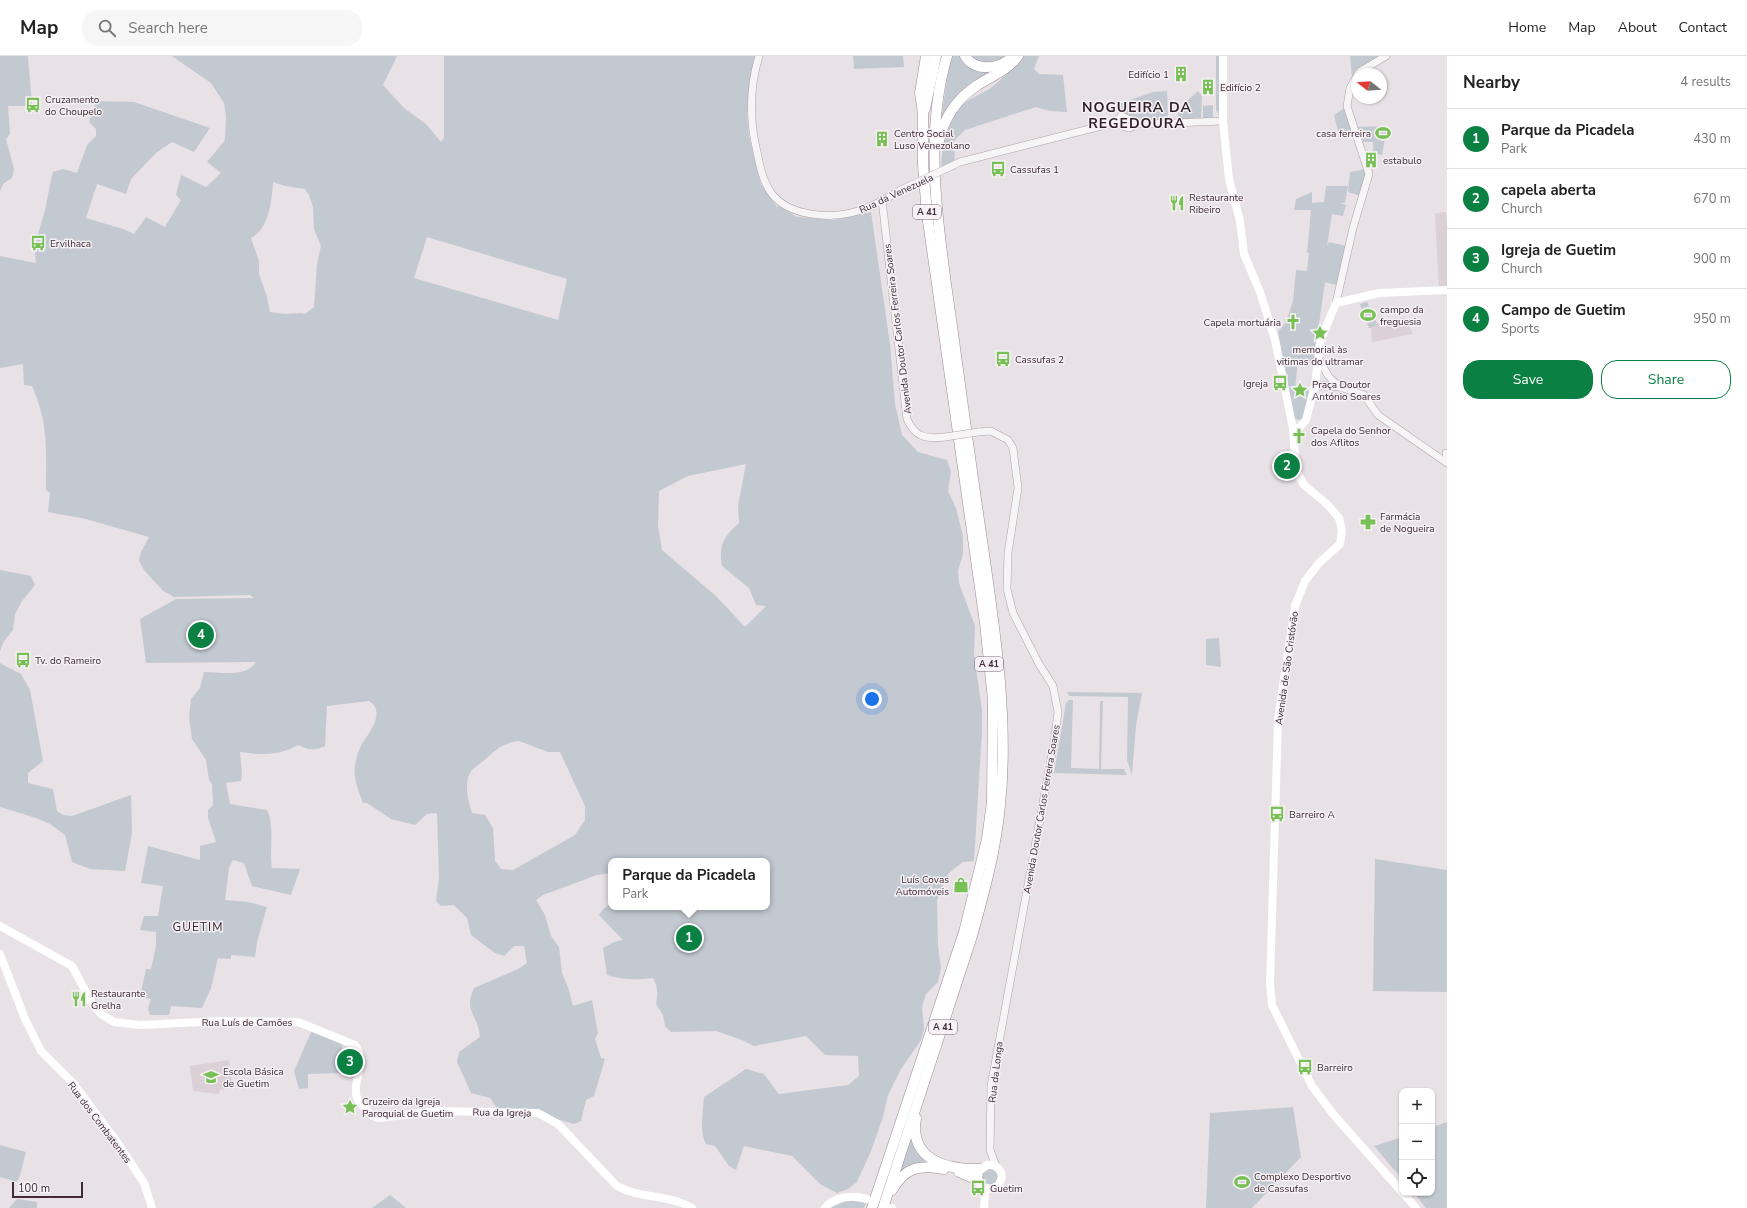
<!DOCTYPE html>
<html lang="en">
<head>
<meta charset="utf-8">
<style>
	body { margin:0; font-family:"Nunito Sans",sans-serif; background:#f6f6f6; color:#222 }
	.controls { position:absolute; right:12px; bottom:12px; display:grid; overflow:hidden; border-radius:8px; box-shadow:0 1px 3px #0004 }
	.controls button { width:36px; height:36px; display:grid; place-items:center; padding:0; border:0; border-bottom:1px solid #e0e0e0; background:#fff; color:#222; font:20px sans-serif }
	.compass { position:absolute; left:1351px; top:12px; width:36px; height:36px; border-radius:50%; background:#fff; box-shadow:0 1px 3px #0004; rotate:287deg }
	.scale { position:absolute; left:12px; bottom:10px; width:71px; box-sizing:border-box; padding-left:4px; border:2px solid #3e2b35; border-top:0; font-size:11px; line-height:14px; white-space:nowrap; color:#3e2b35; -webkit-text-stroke:3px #f6f1f4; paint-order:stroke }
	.you { position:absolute; left:872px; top:643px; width:14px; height:14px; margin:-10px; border:3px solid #fff; border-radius:50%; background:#1a73e8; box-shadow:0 0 0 6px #1a73e833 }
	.badge { display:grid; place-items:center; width:26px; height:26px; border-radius:50%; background:#0b8043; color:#fff; font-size:13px; font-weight:700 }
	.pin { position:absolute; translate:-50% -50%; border:2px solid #fff; box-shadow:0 1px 4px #0006 }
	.popup { position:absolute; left:608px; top:802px; width:162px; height:52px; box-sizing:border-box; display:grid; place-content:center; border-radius:8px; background:#fff; filter:drop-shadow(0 1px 3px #0005); font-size:13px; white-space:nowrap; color:#767676 }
	.popup b { font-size:15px; color:#222 }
	.popup::after { content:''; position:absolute; left:50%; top:100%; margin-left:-8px; border:8px solid transparent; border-top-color:#fff }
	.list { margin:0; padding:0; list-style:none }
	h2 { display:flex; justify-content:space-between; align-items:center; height:52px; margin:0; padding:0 16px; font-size:17px }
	h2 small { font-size:13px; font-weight:400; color:#767676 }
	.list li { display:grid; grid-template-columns:26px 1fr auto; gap:12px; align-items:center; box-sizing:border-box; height:60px; padding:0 16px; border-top:1px solid #e0e0e0 }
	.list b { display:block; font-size:15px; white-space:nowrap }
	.list p { margin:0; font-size:13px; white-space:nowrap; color:#767676 }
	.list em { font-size:13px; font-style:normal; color:#767676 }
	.actions { display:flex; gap:8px; padding:12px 16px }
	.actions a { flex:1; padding:9px 0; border:1px solid #0b8043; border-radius:16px; text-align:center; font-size:14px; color:#0b8043 }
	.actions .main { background:#0b8043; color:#fff }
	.icon { flex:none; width:22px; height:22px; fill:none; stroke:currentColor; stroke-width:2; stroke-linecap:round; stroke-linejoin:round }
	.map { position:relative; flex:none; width:1447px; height:1152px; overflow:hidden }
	header { display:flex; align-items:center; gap:24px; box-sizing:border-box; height:56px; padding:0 20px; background:#fff; border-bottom:1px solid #e0e0e0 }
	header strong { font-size:19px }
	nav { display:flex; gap:22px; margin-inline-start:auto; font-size:14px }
	.search { width:280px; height:36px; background:#f6f6f6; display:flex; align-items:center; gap:10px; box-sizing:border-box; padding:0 14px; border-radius:16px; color:#767676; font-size:15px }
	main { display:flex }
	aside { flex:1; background:#fff }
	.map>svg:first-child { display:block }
	.built { fill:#dad0d5 }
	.green { fill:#c3c9d1; fill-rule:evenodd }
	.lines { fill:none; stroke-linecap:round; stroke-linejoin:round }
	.tertiary-casing { stroke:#aea3a9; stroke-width:8 }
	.motorway-casing { stroke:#9d8a95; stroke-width:11 }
	.tertiary { stroke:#f7f4f5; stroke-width:7 }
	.secondary { stroke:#fff; stroke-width:8 }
	.motorway { stroke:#fff; stroke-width:10 }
	.tertiary-bridge-casing { stroke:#aea3a9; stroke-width:8; stroke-linecap:butt }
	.tertiary-bridge { stroke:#f7f4f5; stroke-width:7 }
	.labels { text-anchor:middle; stroke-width:3; stroke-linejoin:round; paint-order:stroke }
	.shield { fill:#f6f1f4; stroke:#75666e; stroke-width:1 }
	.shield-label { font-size:9px; font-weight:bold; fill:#3e2b35 }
	.poi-label { font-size:10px; fill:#3e2b35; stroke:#f6f1f4; text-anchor:start }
	.street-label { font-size:10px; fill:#3e2b35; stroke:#f6f1f4 }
	.quarter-label { font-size:12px; letter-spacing:1px; fill:#2f1d26; stroke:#f6f1f4 }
	.district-label { font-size:14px; font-weight:bold; letter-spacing:1px; fill:#2f1d26; stroke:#f6f1f4 }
</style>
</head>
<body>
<header>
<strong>Map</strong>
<div class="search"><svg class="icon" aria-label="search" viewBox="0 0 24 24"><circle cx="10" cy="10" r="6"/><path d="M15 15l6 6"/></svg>Search here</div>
<nav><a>Home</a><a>Map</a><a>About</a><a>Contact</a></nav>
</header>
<main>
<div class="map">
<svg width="1447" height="1152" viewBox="0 0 1447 1152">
	<rect width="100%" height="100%" fill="#e8e1e5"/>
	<g class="built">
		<path d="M1443,156H1446L1447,166V232H1439L1435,158Z"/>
		<path d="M1367,246L1377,267L1404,261L1413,278L1372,286L1371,271L1369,272L1360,248Z"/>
		<path d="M229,1004L233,1032L220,1034L219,1038L193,1035L190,1010Z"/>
	</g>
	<g class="green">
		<path d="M0,0H28L32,50H8L10,78L6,83L14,113L12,122L3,128L0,135Z"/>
		<path d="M172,0H397L383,29L404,52L426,68L441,86L444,82V0H763L757,17L747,58L749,80L761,128L777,151L778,150L797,161L833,164L871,156L890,288L895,348L902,379L918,396L947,404L951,416L948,435L956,452L963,480V498L958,515L959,527L975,570L974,598L982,654V675L974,805L963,806L949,817L943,829L937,844L938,891L941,912L938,926L926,938L922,951L924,973L921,984L901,1013L888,1039L883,1061L871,1095L857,1126L848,1133L837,1137L820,1128L792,1100L744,1090L736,1114L729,1110L715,1090L706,1088C699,1075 703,1056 704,1041L746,1013L764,1018L779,1038L848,1029L859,1020L858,1000L825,999L806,980L754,990L742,984L716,975L671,976L665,970L663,959L656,948C658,938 658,931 653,922C637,924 622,924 607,919L603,892L614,886L623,884L599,859L603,853L611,848V851H767V805H611V817L597,819L543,839L536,844L545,859L551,880L559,891L562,917L568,931L573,950L592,944L598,977L595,983L601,1002L605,1003L594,1040L586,1044L581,1065L574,1068L553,1062L497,1052L490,1042L471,1037L457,1006L459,996L480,981C478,958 463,956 474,932L518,913L527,907L524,890H514L504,900L495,897L471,879L467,862L454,849L441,850L436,845L439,822L437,757L427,758L415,769L391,763L367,747H363C359,736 353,722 355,710C356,702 359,693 363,686C370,676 386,655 369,645L327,650L325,690C315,695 308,694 298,689C279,700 260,699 240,696L242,717L241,725L226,727L230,748L267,754C275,769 269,795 272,812L300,813L291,839L252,830L244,807L233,804L229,812L225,844L248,846L267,851L257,886L255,901L231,899V903L218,902L211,932L202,952L171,950L169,959H150L148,952L151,943L140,941L146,913H151L156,890V876L140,874L144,860H158L163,830L141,827L148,790L200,804V790L216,786L208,762V754L213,749L212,728L209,724L206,704L192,683L189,661L191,643L200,632L204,616C219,616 247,622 256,606L146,607L140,563L176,543L254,542L250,539L174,541L163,535L144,514L139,504L141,496L149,481L86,463L48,456L50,437L46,434C46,393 49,369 32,330L24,329L23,308L0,312V200L36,207C32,185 44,165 47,144C49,135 50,126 53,116L63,113L77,117L87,89L96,80V73L89,66L96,45L134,46L210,72L194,96L172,86L156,97L131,123L126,138L97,128L86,162L123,173L134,178L146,161L165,171L181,144L176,139L181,119L206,131L221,117L207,106L225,84L226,60L224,47L211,27ZM273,126L285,130L305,133L309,139L313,151L314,173L321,190L317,208L314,251L305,258L301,257L285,258L270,256L267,241L259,218V205L251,182C269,173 272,144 273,126ZM427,181L567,223L558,264L414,222ZM746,408L738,450L739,467C724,480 718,490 722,510L749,532L756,549L766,550L745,571L717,541L662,494L658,470L659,435L688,420ZM519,685L548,696H560L585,750V764L575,779L513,814L501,813L495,805L493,772L485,759L472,757C468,745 463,725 472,714C477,709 484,705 489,700C498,692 506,686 519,685Z"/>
		<path d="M853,0H903L904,11L854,13Z"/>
		<path d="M952,0H960L996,14L974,30L940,72L948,16Z"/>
		<path d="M968,0H1007L1004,3L986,9Z"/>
		<path d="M1021,0H1039L1034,13L1039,18L1063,19L1067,56L1050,55L1036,51L965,74L954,85L955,105L941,111C943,92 943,70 956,55C965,44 978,40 989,33C1001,24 1014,13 1021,0Z"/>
		<path d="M1216,0H1220L1219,58L1216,54Z"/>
		<path d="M1350,0H1383L1352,22Z"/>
		<path d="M1167,35L1168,64H1148L1128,60L1116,49L1153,36Z"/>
		<path d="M1198,35L1202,40L1201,62L1177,64L1179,52Z"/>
		<path d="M1213,49V61L1203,63V50Z"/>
		<path d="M1346,51L1353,75L1339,79L1334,59Z"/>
		<path d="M1387,70L1382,99L1378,98L1375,102V110H1374L1373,86H1363L1358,71Z"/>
		<path d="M1365,113L1367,115L1361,140L1348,136L1350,116Z"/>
		<path d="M1326,130H1348L1345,147H1339L1346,149L1343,160L1332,158L1327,190L1329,186L1347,190L1339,230L1325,226L1318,275L1321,276L1315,290L1314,306L1298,305L1295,333L1311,335L1305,361L1300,364L1294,363L1278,276L1286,266L1293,245L1296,214L1307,215L1309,197H1307L1311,154H1294L1296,143L1312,136V147L1324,146Z"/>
		<path d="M1367,246L1377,269L1369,272L1360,248Z"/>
		<path d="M0,514L31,520L35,529L22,545L15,558L13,574L4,585L0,595Z"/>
		<path d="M1219,582L1221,611L1206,609V583Z"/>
		<path d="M0,607L21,618L30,634L43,705L28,717V727L53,733L57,755L63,759L72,760L131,739L132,777L125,815L90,813L72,806L65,779L58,774L50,768L36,762L0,751Z"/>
		<path d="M1067,636L1142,637L1136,669L1132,719L1127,704L1128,641L1069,640Z"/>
		<path d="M1069,644H1073L1071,712L1099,713L1100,645H1103L1101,713H1124L1127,719L1054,717L1066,647Z"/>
		<path d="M1375,803L1447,814V936L1373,935Z"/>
		<path d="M312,974L342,988V1017L308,1018V1032L299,1033L294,1015Z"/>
		<path d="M1293,1051L1301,1101L1252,1152H1206L1210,1057Z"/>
		<path d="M1447,1066V1152H1426L1414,1137H1432V1071Z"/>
		<path d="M913,1077L933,1107L899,1119Z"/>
		<path d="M1402,1081V1123L1374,1090Z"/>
		<path d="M0,1089L26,1096L20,1119L17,1126L0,1121Z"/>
		<circle cx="990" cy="1121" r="8"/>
		<path d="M390,1139L406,1152H372Z"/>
		<path d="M17,1143L37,1146V1152H9Z"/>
		<path d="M848,1144L866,1147L864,1152H831Z"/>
	</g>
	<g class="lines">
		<defs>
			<g id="tertiary">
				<path d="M759,0C749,33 749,63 757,96C760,111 763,126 772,138C790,161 832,163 858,155C873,151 887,142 901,134"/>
				<path d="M1358,18L1361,15L1386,0"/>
				<path d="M1121,60L1133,65L1132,71L1128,72L1118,68V63Z"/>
				<path d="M1133,67L1146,68L1223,65"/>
				<path d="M960,106L1117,66"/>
				<path d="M882,144L907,363C915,382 927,383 945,381"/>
				<path d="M1336,247L1353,172L1369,118L1347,50L1350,32L1357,20"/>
				<path d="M1318,302L1329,321L1340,331"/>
				<path d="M1315,329L1340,331L1364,339L1378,359L1447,407"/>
				<path d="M978,376L991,375L1008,384L1013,392L1018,432L1008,497L1007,533L1013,557L1039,608L1053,630L1058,656L1054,687L991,1030L990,1094L996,1110"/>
				<path d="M1446,397L1447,400"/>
			</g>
			<g id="motorway">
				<path d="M965,0C975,16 999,13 1011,2"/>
				<path d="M925,53L936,0"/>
				<path d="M939,85C944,62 957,43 976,30C991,20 1007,15 1018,0"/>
				<path d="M916,1062C909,1104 946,1114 980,1113"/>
				<path d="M959,1116L978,1124"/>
				<path d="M892,1134C905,1112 918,1108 944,1113"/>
				<path d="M872,1152L964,876L987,783L992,746L993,644L985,567L927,158L923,108V57L920,37L926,0"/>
				<path d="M883,1152L972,880C984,837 996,794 1000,749C1009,663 995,576 983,491C972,418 962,344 952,270C940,185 922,84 947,0"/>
			</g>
		</defs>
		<use href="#tertiary" class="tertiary-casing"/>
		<use href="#motorway" class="motorway-casing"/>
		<use href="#tertiary" class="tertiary"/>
		<g class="secondary">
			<path d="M1223,0V65L1229,123L1240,165L1244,198L1260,236L1275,284L1293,373L1296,414L1304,429L1327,448L1339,462L1342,474L1340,488L1319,507L1305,525L1295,550L1278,663L1270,928L1272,949L1312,1030L1333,1058L1402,1136"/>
			<path d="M1293,373L1300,371L1306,364L1315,329L1320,286L1336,247L1379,237L1447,234"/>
			<path d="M0,870L72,910L93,949L101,958L114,966L140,969L222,965L298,966L355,989C368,1005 350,1029 358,1044C360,1048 364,1051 367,1054C370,1059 373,1061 379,1062L437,1055L538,1057L558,1068L617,1130C640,1143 669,1138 692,1152"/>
			<path d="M0,898L25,963L41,995L73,1027L117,1086L144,1127L152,1152"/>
			<path d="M982,1131L992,1133L999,1129L1002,1121C1001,1113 996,1108 987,1109L978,1116V1124L985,1138L984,1152"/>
			<path d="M1403,1137L1416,1152"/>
			<path d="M825,1152C834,1140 853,1139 867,1143"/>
			<path d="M891,1152H892"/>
		</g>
		<use href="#motorway" class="motorway"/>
		<defs>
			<g id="tertiary-bridge">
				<path d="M901,134L960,106"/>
				<path d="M945,381L978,376"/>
			</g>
		</defs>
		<use href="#tertiary-bridge" class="tertiary-bridge-casing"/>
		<use href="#tertiary-bridge" class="tertiary-bridge"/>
	</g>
	<defs>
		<symbol id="building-bare" viewBox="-9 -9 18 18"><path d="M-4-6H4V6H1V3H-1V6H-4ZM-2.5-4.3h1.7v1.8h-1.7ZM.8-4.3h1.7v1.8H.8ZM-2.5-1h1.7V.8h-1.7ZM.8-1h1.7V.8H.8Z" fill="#76c054" stroke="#f6f1f4" stroke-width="2.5" paint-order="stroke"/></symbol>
		<symbol id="bus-bare" viewBox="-9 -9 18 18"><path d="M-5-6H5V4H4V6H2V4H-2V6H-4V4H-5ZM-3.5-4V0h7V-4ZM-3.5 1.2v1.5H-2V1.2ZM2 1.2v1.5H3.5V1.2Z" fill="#76c054" stroke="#f6f1f4" stroke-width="2.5" paint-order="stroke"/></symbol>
		<symbol id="stadium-bare" viewBox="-9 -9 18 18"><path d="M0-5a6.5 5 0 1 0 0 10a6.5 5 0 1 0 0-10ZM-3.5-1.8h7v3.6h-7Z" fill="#76c054" stroke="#f6f1f4" stroke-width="2.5" paint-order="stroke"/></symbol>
		<symbol id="restaurant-bare" viewBox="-9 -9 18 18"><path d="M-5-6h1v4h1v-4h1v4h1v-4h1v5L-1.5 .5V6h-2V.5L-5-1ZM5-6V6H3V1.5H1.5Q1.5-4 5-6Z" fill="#76c054" stroke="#f6f1f4" stroke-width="2.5" paint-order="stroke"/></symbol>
		<symbol id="church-bare" viewBox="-9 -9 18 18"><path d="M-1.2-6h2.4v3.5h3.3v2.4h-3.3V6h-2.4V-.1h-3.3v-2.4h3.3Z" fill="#76c054" stroke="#f6f1f4" stroke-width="2.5" paint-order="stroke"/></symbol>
		<symbol id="sight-bare" viewBox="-9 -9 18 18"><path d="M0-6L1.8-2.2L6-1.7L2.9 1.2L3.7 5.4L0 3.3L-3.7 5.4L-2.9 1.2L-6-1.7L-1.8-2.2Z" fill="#76c054" stroke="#f6f1f4" stroke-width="2.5" paint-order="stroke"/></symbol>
		<symbol id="pharmacy-bare" viewBox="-9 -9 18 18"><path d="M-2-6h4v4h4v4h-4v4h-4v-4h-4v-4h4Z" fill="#76c054" stroke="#f6f1f4" stroke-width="2.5" paint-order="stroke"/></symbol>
		<symbol id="shop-bare" viewBox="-9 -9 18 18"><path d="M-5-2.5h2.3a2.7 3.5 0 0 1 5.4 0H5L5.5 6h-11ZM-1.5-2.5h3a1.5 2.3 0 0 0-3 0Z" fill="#76c054" stroke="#f6f1f4" stroke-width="2.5" paint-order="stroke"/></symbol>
		<symbol id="school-bare" viewBox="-9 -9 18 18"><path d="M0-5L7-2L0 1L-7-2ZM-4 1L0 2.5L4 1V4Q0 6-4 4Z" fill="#76c054" stroke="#f6f1f4" stroke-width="2.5" paint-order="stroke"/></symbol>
	</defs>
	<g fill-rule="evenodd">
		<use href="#building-bare" x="1170" y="7" width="22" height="22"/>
		<use href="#building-bare" x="1197" y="20" width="22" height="22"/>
		<use href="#bus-bare" x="22" y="38" width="22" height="22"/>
		<use href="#stadium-bare" x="1372" y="66" width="22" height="22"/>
		<use href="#building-bare" x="871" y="72" width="22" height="22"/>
		<use href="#building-bare" x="1360" y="93" width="22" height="22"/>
		<use href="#bus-bare" x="987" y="102" width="22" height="22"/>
		<use href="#restaurant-bare" x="1166" y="136" width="22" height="22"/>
		<use href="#bus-bare" x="27" y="176" width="22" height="22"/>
		<use href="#stadium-bare" x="1357" y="248" width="22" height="22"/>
		<use href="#church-bare" x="1282" y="255" width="22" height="22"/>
		<use href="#sight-bare" x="1309" y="266" width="22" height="22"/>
		<use href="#bus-bare" x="992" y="292" width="22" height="22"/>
		<use href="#bus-bare" x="1269" y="316" width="22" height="22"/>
		<use href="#sight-bare" x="1289" y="323" width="22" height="22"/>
		<use href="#church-bare" x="1288" y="369" width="22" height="22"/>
		<use href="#pharmacy-bare" x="1357" y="455" width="22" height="22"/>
		<use href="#bus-bare" x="12" y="593" width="22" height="22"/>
		<use href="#bus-bare" x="1266" y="747" width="22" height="22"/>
		<use href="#shop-bare" x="950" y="818" width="22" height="22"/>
		<use href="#restaurant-bare" x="68" y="932" width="22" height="22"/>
		<use href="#bus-bare" x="1294" y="1000" width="22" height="22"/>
		<use href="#school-bare" x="200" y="1010" width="22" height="22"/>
		<use href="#sight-bare" x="339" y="1040" width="22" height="22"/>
		<use href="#stadium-bare" x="1231" y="1115" width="22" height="22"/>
		<use href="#bus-bare" x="967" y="1121" width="22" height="22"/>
	</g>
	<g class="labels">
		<g class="shield">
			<rect x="913" y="149" width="28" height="14" rx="3"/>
			<rect x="975" y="601" width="28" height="14" rx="3"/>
			<rect x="929" y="964" width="28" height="14" rx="3"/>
		</g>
		<g class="shield-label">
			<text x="927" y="159">A 41</text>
			<text x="989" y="611">A 41</text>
			<text x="943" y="974">A 41</text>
		</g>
		<g class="poi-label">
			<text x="1169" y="22" text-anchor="end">Edifício 1</text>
			<text x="1220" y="35">Edifício 2</text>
			<text x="45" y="47">Cruzamento<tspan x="45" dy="12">do Choupelo</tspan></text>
			<text x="894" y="81">Centro Social<tspan x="894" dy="12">Luso Venezolano</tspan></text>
			<text x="1371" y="81" text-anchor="end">casa ferreira</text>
			<text x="1383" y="108">estabulo</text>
			<text x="1010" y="117">Cassufas 1</text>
			<text x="1189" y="145">Restaurante<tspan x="1189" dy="12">Ribeiro</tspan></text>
			<text x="50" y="191">Ervilhaca</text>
			<text x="1380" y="257">campo da<tspan x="1380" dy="12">freguesia</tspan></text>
			<text x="1281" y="270" text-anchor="end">Capela mortuária</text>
			<text x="1320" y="297" text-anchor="middle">memorial às<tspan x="1320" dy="12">vitimas do ultramar</tspan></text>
			<text x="1015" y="307">Cassufas 2</text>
			<text x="1268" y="331" text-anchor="end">Igreja</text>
			<text x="1312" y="332">Praça Doutor<tspan x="1312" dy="12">António Soares</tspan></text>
			<text x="1311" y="378">Capela do Senhor<tspan x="1311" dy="12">dos Aflitos</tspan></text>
			<text x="1380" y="464">Farmácia<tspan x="1380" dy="12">de Nogueira</tspan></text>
			<text x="35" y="608">Tv. do Rameiro</text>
			<text x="1289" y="762">Barreiro A</text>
			<text x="949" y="827" text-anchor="end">Luís Covas<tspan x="949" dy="12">Automóveis</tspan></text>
			<text x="91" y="941">Restaurante<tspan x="91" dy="12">Grelha</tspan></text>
			<text x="1317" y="1015">Barreiro</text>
			<text x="223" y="1019">Escola Básica<tspan x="223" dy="12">de Guetim</tspan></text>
			<text x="362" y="1049">Cruzeiro da Igreja<tspan x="362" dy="12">Paroquial de Guetim</tspan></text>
			<text x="1254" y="1124">Complexo Desportivo<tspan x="1254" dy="12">de Cassufas</tspan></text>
			<text x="990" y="1136">Guetim</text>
		</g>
		<g class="street-label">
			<text transform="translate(896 137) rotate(-25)" y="4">Rua da Venezuela</text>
			<text transform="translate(897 273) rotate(-97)" y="4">Avenida Doutor Carlos Ferreira Soares</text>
			<text transform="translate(1286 612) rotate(-82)" y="4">Avenida de São Cristóvão</text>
			<text transform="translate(1041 753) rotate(-80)" y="4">Avenida Doutor Carlos Ferreira Soares</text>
			<text x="247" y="970">Rua Luís de Camões</text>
			<text transform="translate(995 1016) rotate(-83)" y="4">Rua da Longa</text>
			<text transform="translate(502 1056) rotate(1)" y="4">Rua da Igreja</text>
			<text transform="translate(100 1066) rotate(53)" y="4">Rua dos Combatentes</text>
		</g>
		<g class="quarter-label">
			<text x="198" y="875">GUETIM</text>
		</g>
		<g class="district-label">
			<text x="1137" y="56">NOGUEIRA DA<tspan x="1137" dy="16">REGEDOURA</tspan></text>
		</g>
	</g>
</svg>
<div class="controls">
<button>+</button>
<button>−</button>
<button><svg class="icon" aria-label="locate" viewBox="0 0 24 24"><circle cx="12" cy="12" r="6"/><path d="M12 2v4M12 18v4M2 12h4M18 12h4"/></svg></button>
</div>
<svg class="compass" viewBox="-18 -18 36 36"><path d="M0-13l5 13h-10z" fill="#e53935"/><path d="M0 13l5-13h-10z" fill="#767676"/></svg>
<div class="scale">100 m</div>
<div class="you"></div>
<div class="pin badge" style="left:689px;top:882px">1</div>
<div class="popup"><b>Parque da Picadela</b>Park</div>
<div class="pin badge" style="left:1287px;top:410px">2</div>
<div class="pin badge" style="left:350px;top:1006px">3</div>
<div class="pin badge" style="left:201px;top:579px">4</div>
</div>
<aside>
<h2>Nearby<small>4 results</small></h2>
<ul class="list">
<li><span class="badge">1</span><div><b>Parque da Picadela</b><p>Park</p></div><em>430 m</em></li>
<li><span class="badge">2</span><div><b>capela aberta</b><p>Church</p></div><em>670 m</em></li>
<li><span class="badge">3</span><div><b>Igreja de Guetim</b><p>Church</p></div><em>900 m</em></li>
<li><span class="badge">4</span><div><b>Campo de Guetim</b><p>Sports</p></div><em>950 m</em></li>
</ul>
<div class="actions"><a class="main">Save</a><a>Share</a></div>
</aside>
</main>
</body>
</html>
